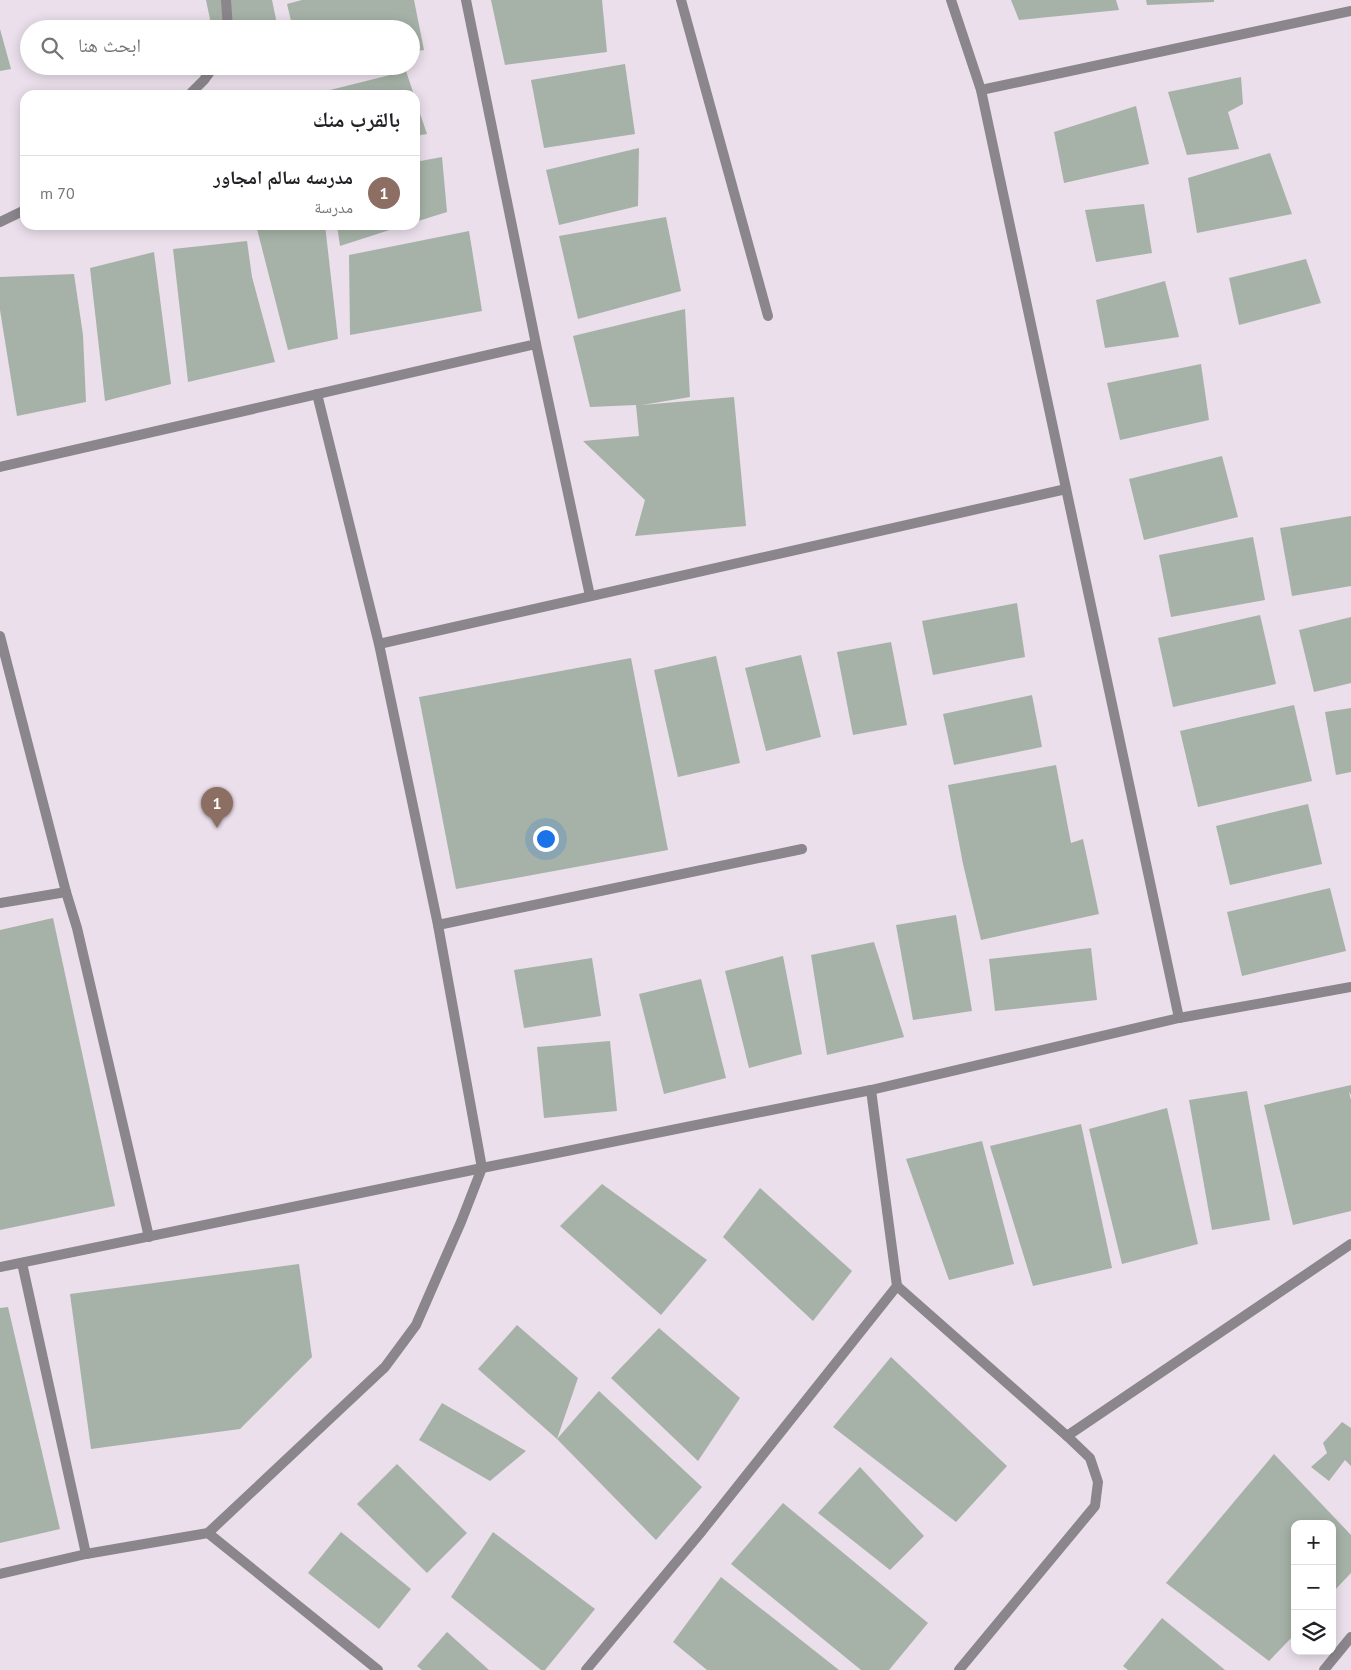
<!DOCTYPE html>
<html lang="ar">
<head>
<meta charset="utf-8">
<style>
	body { margin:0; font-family:"PT Sans","Noto Naskh Arabic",sans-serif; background:#f6f6f6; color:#202124; direction:rtl }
	.controls { position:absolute; right:15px; bottom:15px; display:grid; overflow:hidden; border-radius:10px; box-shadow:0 2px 12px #0003 }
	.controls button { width:45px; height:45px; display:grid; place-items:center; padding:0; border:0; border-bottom:1px solid #e0e0e0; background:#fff; color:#202124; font:25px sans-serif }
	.you { position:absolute; left:545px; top:838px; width:18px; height:18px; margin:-12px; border:4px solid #fff; border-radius:50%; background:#1a73e8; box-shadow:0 0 0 8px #1a73e833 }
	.badge { display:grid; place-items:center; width:32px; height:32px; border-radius:50%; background:#25652f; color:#fff; font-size:16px; font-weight:700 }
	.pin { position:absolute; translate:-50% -41px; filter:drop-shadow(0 1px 2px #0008) }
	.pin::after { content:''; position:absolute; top:26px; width:18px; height:15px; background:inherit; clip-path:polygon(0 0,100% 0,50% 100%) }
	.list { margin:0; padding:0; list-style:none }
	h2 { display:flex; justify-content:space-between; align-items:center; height:65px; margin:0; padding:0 20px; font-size:21px }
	h2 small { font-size:16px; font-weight:400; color:#757577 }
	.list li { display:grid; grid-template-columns:32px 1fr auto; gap:15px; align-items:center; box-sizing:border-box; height:75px; padding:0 20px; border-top:1px solid #e0e0e0 }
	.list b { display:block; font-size:19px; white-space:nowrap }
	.list p { margin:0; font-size:16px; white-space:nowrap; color:#757577 }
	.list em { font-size:16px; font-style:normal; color:#757577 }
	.icon { flex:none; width:28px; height:28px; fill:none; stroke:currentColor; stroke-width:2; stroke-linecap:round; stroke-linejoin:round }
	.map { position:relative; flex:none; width:1351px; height:1670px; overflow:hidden; direction:ltr }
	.search { position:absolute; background:#fff; box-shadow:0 2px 12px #0003; left:20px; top:20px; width:400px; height:55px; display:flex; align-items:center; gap:12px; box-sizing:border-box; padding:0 18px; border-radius:28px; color:#757577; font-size:19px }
	.panel { position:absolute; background:#fff; box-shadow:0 2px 12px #0003; left:20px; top:90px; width:400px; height:140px; border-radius:15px; direction:rtl }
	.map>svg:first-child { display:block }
	.building { fill:#a6b2a7 }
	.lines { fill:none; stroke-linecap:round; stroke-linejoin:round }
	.street { stroke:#8b868b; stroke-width:10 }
</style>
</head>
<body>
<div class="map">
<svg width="1351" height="1670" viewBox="0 0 1351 1670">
	<rect width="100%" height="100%" fill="#eadfeb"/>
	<g class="building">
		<path d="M206,0H272L278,29H212Z"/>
		<path d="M302,0H414L424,50L411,52V29H293L287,4Z"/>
		<path d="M491,0H602L607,52L505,65Z"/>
		<path d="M1011,0H1116L1119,10L1019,20Z"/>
		<path d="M1146,0H1214V2L1147,5Z"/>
		<path d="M0,29L11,69L0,71Z"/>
		<path d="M625,64L635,134L544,148L531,80Z"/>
		<path d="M301,66H340V67L303,75Z"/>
		<path d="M406,71L414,95H314V94Z"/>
		<path d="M1241,77L1243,104L1228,112L1239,149L1187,155L1168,92Z"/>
		<path d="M415,99L427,134L415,136Z"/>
		<path d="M1136,106L1149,164L1064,183L1054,132Z"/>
		<path d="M639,148L638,206L559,225L546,170Z"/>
		<path d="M1270,153L1292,214L1197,233L1188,178Z"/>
		<path d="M442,157L447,212L415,222V162Z"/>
		<path d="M1144,204L1152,253L1096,262L1085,210Z"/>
		<path d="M666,217L681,291L578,319L559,236Z"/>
		<path d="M256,225H325L338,339L288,350Z"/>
		<path d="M337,225H405L340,246Z"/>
		<path d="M469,231L482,311L350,335L349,255Z"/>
		<path d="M247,241L252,277L275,362L188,382L173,249Z"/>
		<path d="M154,252L171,384L105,401L90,268Z"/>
		<path d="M1306,259L1321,303L1239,325L1229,278Z"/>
		<path d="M74,274L83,335L86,402L17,416L0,310V277Z"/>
		<path d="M1165,281L1179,337L1105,348L1096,300Z"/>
		<path d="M685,309L690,397L642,405L734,397L746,526L635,536L645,500L583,441L639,436L636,405L590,407L573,336Z"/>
		<path d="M1201,364L1209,420L1120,440L1107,383Z"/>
		<path d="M1222,456L1238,517L1144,540L1129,479Z"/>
		<path d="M1351,516V586L1292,596L1280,528Z"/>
		<path d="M1253,537L1265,600L1171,617L1159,555Z"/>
		<path d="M1017,603L1025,657L933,675L922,621Z"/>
		<path d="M1260,615L1276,684L1173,707L1158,638Z"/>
		<path d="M1351,617V683L1314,692L1299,630Z"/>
		<path d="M891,642L907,725L853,735L837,652Z"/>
		<path d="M801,655L821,737L766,751L745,668Z"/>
		<path d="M716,656L740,763L678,777L654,670Z"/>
		<path d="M631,658L668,850L456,889L419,697Z"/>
		<path d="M1032,695L1042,747L954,765L943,714Z"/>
		<path d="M1294,705L1312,781L1198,807L1180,731Z"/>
		<path d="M1351,708V772L1336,775L1325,712Z"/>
		<path d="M1056,765L1071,843L1083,839L1099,914L981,940L963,864L948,785Z"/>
		<path d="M1308,804L1322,864L1230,885L1216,826Z"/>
		<path d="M1330,888L1346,951L1242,976L1227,912Z"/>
		<path d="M956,915L972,1011L913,1020L896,925Z"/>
		<path d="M53,918L115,1206L0,1230V930Z"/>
		<path d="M874,942L904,1037L827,1055L811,955Z"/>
		<path d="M1091,948L1097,1000L995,1011L989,959Z"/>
		<path d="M783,956L802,1054L749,1068L725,971Z"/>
		<path d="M592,958L601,1016L524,1028L514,970Z"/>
		<path d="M701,979L726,1078L664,1094L639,994Z"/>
		<path d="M610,1041L617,1111L544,1118L537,1047Z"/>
		<path d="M1351,1085V1095L1349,1092L1351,1100V1211L1293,1225L1264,1105Z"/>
		<path d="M1247,1091L1270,1220L1212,1230L1189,1100Z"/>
		<path d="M1167,1108L1198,1244L1122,1264L1089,1129Z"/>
		<path d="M1081,1124L1112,1268L1033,1286L990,1146Z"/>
		<path d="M982,1141L1014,1264L949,1280L906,1159Z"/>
		<path d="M602,1184L707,1260L661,1315L560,1226Z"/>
		<path d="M760,1188L852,1271L813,1321L723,1237Z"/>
		<path d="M299,1264L312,1357L240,1429L91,1449L70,1294Z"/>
		<path d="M8,1307L60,1529L0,1543V1308Z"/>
		<path d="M517,1325L578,1378L557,1439L478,1369Z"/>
		<path d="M659,1328L740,1398L698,1461L611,1378Z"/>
		<path d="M891,1357L1007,1466L956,1522L833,1427Z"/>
		<path d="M599,1391L702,1487L656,1540L557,1439Z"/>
		<path d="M442,1403L526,1451L490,1481L419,1440Z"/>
		<path d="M1342,1422L1351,1428V1466L1345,1460L1329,1481L1311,1467L1327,1453L1323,1443Z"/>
		<path d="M1274,1454L1351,1535V1573L1332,1593V1524H1295V1634L1269,1661L1166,1583Z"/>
		<path d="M397,1464L467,1533L427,1573L357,1504Z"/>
		<path d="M860,1467L924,1536L890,1570L818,1513Z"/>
		<path d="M783,1503L928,1623L889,1670H861L731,1564Z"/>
		<path d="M341,1532L411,1589L379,1629L308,1573Z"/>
		<path d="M493,1532L595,1609L545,1670H541L451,1597Z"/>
		<path d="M721,1577L839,1670H707L673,1642Z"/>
		<path d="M1162,1618L1225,1670H1128L1123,1666Z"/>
		<path d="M447,1632L489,1670H422L417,1666Z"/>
	</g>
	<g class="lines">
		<g class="street">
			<path d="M226,0L228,29"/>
			<path d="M466,0L536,344L590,596"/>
			<path d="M681,0L768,316"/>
			<path d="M951,0L981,90L1179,1018"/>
			<path d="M981,90L1351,11"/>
			<path d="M189,95L204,80L214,66"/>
			<path d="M0,222L25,210"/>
			<path d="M0,467L536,344"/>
			<path d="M0,636L66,892"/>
			<path d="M379,644L1066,489"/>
			<path d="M0,903L66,892L77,928L149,1237"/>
			<path d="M438,925L802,849"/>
			<path d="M22,1263L86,1554"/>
			<path d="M0,1267L482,1168L438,925L379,644L317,394"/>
			<path d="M897,1286L1067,1436L1090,1458L1098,1482L1095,1506L959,1670"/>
			<path d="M1067,1436L1351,1244"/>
			<path d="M208,1533L378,1670"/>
			<path d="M0,1574L86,1554L208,1533L385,1367L416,1325L461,1222L482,1168L871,1090L1179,1018L1351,987"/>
			<path d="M586,1670L702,1531L897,1286L871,1090"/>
			<path d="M1324,1670L1351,1637"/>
		</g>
	</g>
</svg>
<div class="controls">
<button>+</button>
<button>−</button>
<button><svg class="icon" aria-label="layers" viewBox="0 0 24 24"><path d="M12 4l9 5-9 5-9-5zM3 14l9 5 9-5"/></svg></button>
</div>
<div class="you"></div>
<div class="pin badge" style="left:217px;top:828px;background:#8d6e63">1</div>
<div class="search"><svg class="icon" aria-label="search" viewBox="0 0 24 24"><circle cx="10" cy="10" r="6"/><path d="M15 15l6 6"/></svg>ابحث هنا</div>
<section class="panel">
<h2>بالقرب منك<small></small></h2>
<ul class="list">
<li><span class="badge" style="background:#8d6e63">1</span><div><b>مدرسه سالم امجاور</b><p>مدرسة</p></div><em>70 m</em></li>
</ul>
</section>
</div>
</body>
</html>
